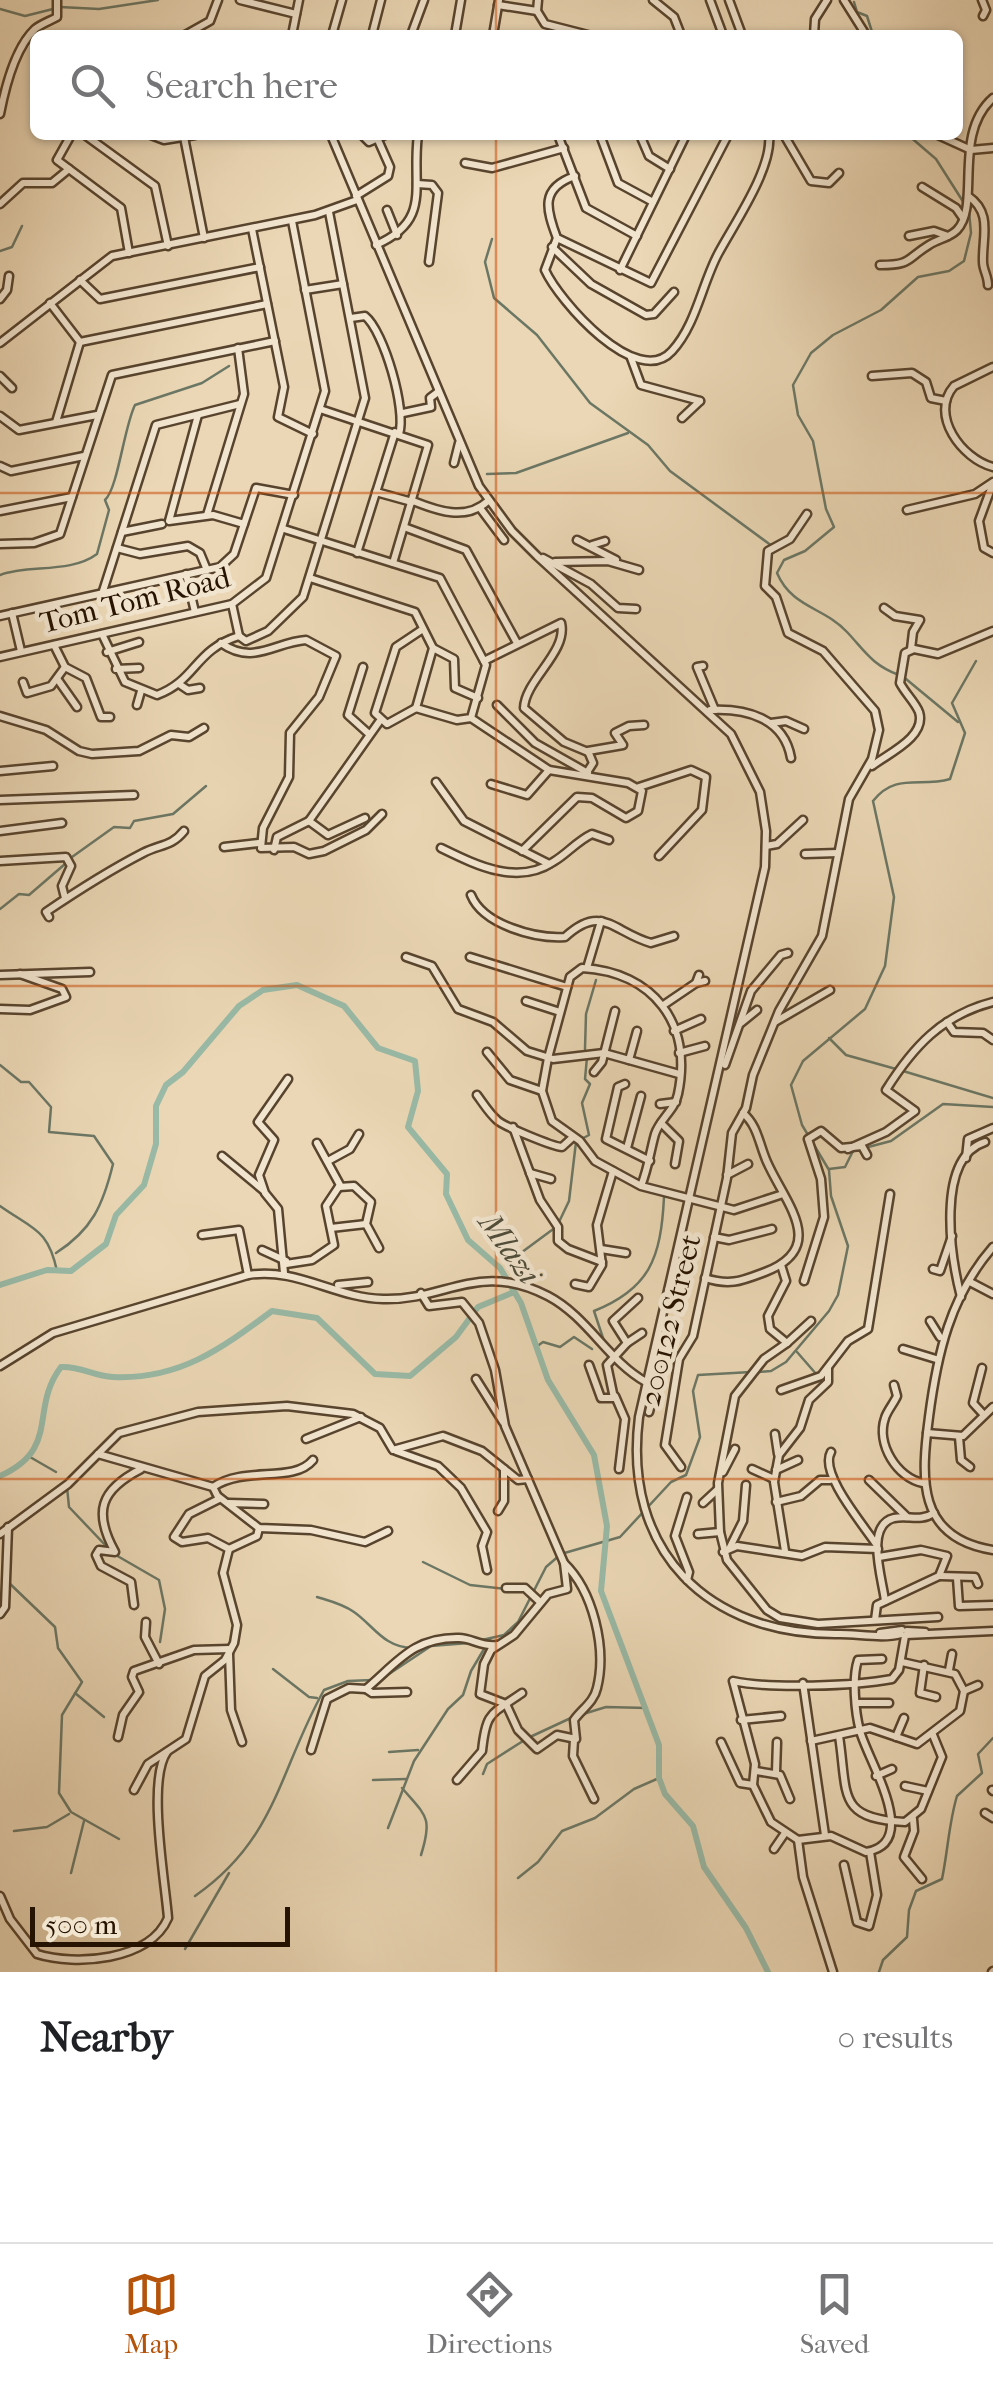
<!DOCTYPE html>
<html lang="en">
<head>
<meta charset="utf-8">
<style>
	body { margin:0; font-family:"IM FELL French Canon",serif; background:#f2f2f2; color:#202124 }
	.scale { position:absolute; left:30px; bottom:25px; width:260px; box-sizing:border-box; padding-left:10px; border:5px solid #271301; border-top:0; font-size:28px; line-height:35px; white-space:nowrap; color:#271301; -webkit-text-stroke:8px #f2e5cf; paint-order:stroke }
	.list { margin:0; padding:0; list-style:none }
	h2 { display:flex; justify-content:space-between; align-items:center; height:130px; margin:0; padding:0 40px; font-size:42px }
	h2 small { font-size:32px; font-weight:400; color:#757577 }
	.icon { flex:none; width:55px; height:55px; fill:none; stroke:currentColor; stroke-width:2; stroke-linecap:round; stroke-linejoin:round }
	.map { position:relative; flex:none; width:993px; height:1972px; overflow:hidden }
	.search { position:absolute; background:#fff; box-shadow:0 2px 8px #0004; left:30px; right:30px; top:30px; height:110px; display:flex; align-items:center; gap:25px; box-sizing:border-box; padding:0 35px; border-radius:15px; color:#757577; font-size:38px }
	.sheet { height:270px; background:#fff }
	nav { display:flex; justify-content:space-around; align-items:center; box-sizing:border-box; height:140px; border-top:2px solid #e0e0e0; background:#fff; font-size:28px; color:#757577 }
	nav a { display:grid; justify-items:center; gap:5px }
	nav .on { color:#b45309 }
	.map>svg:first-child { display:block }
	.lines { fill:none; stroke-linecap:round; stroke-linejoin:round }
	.stream { stroke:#6b7765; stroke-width:2.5 }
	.river { stroke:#99baa7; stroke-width:6 }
	.minor-casing { stroke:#58442e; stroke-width:11 }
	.minor { stroke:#f2e5cf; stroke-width:6 }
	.grid { fill:none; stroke:#cb4e0a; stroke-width:2.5; stroke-opacity:0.55 }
	.labels { text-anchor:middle; stroke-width:9; stroke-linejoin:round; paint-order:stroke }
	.street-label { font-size:30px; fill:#271301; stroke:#f2e5cf }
	.water-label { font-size:32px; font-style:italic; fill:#4f4d3b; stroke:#f2e5cf }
</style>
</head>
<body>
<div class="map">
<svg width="993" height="1972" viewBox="0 0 993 1972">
	<rect width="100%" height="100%" fill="#ebd7b5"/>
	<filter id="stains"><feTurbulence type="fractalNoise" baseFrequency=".002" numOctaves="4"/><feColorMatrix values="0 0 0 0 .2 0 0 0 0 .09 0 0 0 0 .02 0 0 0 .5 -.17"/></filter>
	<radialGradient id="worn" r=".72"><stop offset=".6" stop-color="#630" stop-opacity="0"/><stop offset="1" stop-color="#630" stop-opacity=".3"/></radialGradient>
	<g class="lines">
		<g class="stream">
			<path d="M854,2L857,12L867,16L873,35"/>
			<path d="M60,7L99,9L158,0"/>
			<path d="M0,9L25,16L53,9"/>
			<path d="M492,239L485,262L494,298L537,335L590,403L648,445L670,471L772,546"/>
			<path d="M0,251L12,247L22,226"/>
			<path d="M487,474L516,473L628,433"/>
			<path d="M0,575C28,564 70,574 97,554L109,510L105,500C118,488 124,427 135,405L202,383L229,366"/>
			<path d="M899,675C872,665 865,651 847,632C824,607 792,608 777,573L784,560L805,551L834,527L826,509L813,441L798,415L793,385L811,353L833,335L881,310L918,277L949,271L964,261L971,233L969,211L936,159L908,135"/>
			<path d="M906,679L958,722"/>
			<path d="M72,857L114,827L130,828L134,821L173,814L206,786"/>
			<path d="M0,909L19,894L29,895L65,864"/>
			<path d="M829,1038L846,1055L896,1069"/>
			<path d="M585,1049L586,1014L596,980"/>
			<path d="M0,1065L21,1082H29L51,1107L49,1132L94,1136L113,1164C103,1205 92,1230 56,1253"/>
			<path d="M903,1071L993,1098"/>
			<path d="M829,1169L845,1167L853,1151L891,1141L943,1104L993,1107"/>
			<path d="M0,1206C34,1230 48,1229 57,1271"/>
			<path d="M559,1222L569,1201L576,1142L589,1135L582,1103L590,1084L585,1079L587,1057"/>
			<path d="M513,1290L514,1258L556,1227"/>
			<path d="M604,1341L594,1311C649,1289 661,1259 664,1197"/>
			<path d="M536,1347L543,1342L560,1347L574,1337L592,1349"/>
			<path d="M797,1352L817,1375"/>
			<path d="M759,1372L771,1371L786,1362L829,1311L838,1295L848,1246L831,1196L829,1170L802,1125L791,1085L803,1061L865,1009L885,966L894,897L873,801C896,772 920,788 950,779L965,733L952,703L976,661"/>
			<path d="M30,1457L56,1472"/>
			<path d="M67,1487L69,1507L108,1548"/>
			<path d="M114,1554L159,1580L165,1609L160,1642"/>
			<path d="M423,1562L470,1585L506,1589"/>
			<path d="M7,1581L55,1627L58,1648L82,1682L62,1715L59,1793L71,1812L119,1839"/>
			<path d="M317,1597C330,1601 343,1604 354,1612C373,1625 384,1648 413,1648"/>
			<path d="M482,1640L504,1635L518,1622L546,1567L561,1554L620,1537L671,1482L686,1475L700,1437L693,1391L698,1375L751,1372"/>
			<path d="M273,1669L309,1697L317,1698"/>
			<path d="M380,1680L431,1646L469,1643"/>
			<path d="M75,1693L104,1717"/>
			<path d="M580,1715L606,1707L647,1708"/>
			<path d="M530,1737L573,1717"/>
			<path d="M389,1752L418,1750"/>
			<path d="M483,1774L487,1764L523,1741"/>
			<path d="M373,1780L406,1779"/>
			<path d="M402,1788C426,1816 433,1817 421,1855"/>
			<path d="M388,1828L414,1761L448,1709L463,1695L471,1671L490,1639"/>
			<path d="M14,1831L47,1827L69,1814"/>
			<path d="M71,1873L84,1821"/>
			<path d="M518,1878L538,1862L562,1831L595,1818L634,1789L659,1778"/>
			<path d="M195,1896C277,1839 279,1770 324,1690L348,1681L372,1680"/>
			<path d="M185,1949L229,1873"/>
			<path d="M879,1972L883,1960L907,1937L909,1910L916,1891L942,1879C948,1850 949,1822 957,1796L982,1773L978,1754L993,1738"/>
		</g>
		<g class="river">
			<path d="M0,1285L47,1270L71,1271L106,1244L116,1215L144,1185L156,1144V1106L166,1085L183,1072L239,1006L263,990L297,985L344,1006L378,1048L415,1061L418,1091L408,1127L447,1174L446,1194L468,1240L500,1268L521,1303L548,1380L594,1455L607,1526L601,1591L659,1745V1778L665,1794L693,1826L704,1867L746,1928L768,1972"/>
			<path d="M0,1476C61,1449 29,1409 61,1367C81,1366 93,1376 113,1377C179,1380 221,1349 272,1311L317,1318L375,1374L410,1376L456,1337L478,1307L514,1292"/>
		</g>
		<defs>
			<g id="minor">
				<path d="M240,0L296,14"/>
				<path d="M538,0L537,11L545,24L588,35"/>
				<path d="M653,0L674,17L681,35"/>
				<path d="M710,0L723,35"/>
				<path d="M729,0L742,35"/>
				<path d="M844,0L866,35"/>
				<path d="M982,0L986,10L983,16"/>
				<path d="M498,5L537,11"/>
				<path d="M185,35L210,21L218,0"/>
				<path d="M292,35L299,0"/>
				<path d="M332,35L342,0"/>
				<path d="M372,35L381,0"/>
				<path d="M411,35L424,0"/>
				<path d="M455,35L461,0"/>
				<path d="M493,35L499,0"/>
				<path d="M814,35L815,19L827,0"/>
				<path d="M0,114C5,88 15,48 35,29C41,24 50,21 57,17V0"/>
				<path d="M71,135L57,160L121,208L129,253"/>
				<path d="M85,135L155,186L168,246"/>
				<path d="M151,135L164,140L195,135"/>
				<path d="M331,135L479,486L512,531L537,556L731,734L760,792L766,831L765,867L639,1417C622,1551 708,1636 840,1634C859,1634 883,1639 901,1634"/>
				<path d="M362,135L369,142L385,135"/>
				<path d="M558,135L586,208L637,236"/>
				<path d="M600,135L618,183L653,202"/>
				<path d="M640,135L649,156L670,169"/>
				<path d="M784,135L811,181L829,183L839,173"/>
				<path d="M938,135L971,150L993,148"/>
				<path d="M184,137L204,238"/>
				<path d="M465,163L492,168L564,148"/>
				<path d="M575,176C540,188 546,209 557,238L651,283L728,135"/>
				<path d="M417,184L432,185L438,193L429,262"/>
				<path d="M922,187L956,208L963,218"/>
				<path d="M356,196L388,176L390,167L378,140"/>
				<path d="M968,196C993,213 982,237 983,262C983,270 988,276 988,285"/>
				<path d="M0,204L23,183H52L69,169"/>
				<path d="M387,210L397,235"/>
				<path d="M252,229L284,387L278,417L313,434"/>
				<path d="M909,236L934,231L948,236"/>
				<path d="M557,238L545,270C559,301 637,390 672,351C696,325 702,284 718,254C734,224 773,168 769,135"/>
				<path d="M376,245C433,220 411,186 418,135"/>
				<path d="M552,247L591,284L646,315L654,314L674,292"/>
				<path d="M880,265C912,265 906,259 929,245C938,239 949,238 957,230C981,205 952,134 993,98"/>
				<path d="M620,270L686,135"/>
				<path d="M80,280L100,299L260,267"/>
				<path d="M305,290L343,284"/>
				<path d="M0,299L7,290L9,276"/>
				<path d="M50,303L80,342L267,304"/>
				<path d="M351,318L365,316C384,331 407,411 399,434"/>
				<path d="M0,343L112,256L315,215L357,200"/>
				<path d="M631,358L641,385L700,401"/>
				<path d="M993,367L954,386C929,415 962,459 993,467"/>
				<path d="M0,376L12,388"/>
				<path d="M872,376L912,373L926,382L931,398L946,401"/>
				<path d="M320,409L428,445L393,563"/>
				<path d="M403,413L431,407L430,398L438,392"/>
				<path d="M198,415L169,521L213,515L244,524"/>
				<path d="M0,416L19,430L97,415"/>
				<path d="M682,418L700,401"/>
				<path d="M56,422L80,342"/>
				<path d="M454,463L459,443"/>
				<path d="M0,466L11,471L84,456"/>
				<path d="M993,483L979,521L984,548L993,553"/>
				<path d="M376,492L412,502"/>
				<path d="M413,501C438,511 466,521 488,501"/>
				<path d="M480,508L504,540"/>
				<path d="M907,510L975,494L993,482"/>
				<path d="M0,511L72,497"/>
				<path d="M207,515L244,394L238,348"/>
				<path d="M404,527L466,550L517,643"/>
				<path d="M284,529L440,578L486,665L471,718L457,720L416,708L433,648L415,612L310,578"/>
				<path d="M122,532L162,524"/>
				<path d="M577,540L616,560"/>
				<path d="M0,544L34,543L60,534L112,375L275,341"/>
				<path d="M592,545L605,541"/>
				<path d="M117,548L140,554L188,546L200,553L207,570"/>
				<path d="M357,553L395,432"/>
				<path d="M543,558L591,584L618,608L636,609"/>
				<path d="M555,562L608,561L639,570"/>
				<path d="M186,574L195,612"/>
				<path d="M103,591L156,425L240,404"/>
				<path d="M232,604L239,636"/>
				<path d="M884,608L895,616L920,620L913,632L911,649"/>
				<path d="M12,613L21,651"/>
				<path d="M0,616L220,567L234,554L256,488L294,495"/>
				<path d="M102,634L125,682L157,695C197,680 194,650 239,636"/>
				<path d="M239,636L246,641L268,631L303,597L365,398L329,212"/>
				<path d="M221,643C253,666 275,642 306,640L336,656L319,697L290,733L289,777L263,828L261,848L294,847L309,854L324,851L366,830L382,814"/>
				<path d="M54,645L65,667L86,678L101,717H110"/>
				<path d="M433,648L454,659L455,688L478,698"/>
				<path d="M107,652L139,642"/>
				<path d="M0,657L232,604L266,578L325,391L292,221"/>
				<path d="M484,661L561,623C568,652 525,680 524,708L564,742L588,752"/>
				<path d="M703,666L697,667L715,710"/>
				<path d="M363,667L348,715L369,734"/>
				<path d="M116,669L139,668"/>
				<path d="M58,680L77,707"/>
				<path d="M23,682L27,693L51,686L65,667"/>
				<path d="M179,684L188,690L200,688"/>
				<path d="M137,705L141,691"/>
				<path d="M497,705L535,743L588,773"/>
				<path d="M416,708L387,724L375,713L396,647L423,629"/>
				<path d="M710,710C746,708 784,718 791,758"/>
				<path d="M0,716L46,730L79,751L92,754L139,751L171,735L189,737L204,728"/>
				<path d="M471,718L549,770L628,783L642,791L638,811L626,818L592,798L577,797L522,851"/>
				<path d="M771,723L786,721L804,729"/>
				<path d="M872,766C887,754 927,737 919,712C915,702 905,693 900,683L905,653L914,649L938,654L993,631"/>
				<path d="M0,771L53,766"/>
				<path d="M586,774L593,763L588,751L623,745L615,733L629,726L644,725"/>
				<path d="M436,782L464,821L549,864"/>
				<path d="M491,784L527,795L549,770"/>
				<path d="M639,787L691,770L706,777L702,810L659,856"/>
				<path d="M0,800L134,795"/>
				<path d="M365,818L328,835L309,821L379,722"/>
				<path d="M0,831L62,823"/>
				<path d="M766,846L777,844L803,820"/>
				<path d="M224,847L259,843"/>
				<path d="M441,848C476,865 517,886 553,862C567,854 577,841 592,834L609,840"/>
				<path d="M274,850L277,837L309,821"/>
				<path d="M805,854L838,853"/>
				<path d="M0,861L66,857L71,866L62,886L65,898"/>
				<path d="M471,895C483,925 536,939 565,937C602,903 613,932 651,943L674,936"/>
				<path d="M49,917L46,912C77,891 110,870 143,853C160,844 171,847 184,831"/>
				<path d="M406,957L432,966L458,1009L493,1022L527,1051L553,1059L604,1053L679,1074"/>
				<path d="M470,957L567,987"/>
				<path d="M587,968L601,921"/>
				<path d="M0,975L90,972"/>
				<path d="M696,983L705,981"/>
				<path d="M526,1001L560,1012"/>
				<path d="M665,1004L696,983L699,975"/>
				<path d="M0,1009L30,1010L66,997L62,989L20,974"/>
				<path d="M775,1022L830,990"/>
				<path d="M947,1022L954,1032L983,1033L993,1040"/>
				<path d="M741,1023L757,1010"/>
				<path d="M674,1031L701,1019"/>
				<path d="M487,1052L510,1080L542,1091"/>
				<path d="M679,1053L705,1046"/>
				<path d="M629,1060L637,1031"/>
				<path d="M725,1065L751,991L781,955L788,953"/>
				<path d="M594,1072L602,1062L615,1011"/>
				<path d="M625,1084L618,1087L606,1139L650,1161"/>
				<path d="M477,1095C483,1103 489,1113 497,1120C503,1126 554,1147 562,1147L573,1137"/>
				<path d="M660,1104L676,1102"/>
				<path d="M661,1123L679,1141L675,1164"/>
				<path d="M513,1127L540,1200L558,1227V1241L568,1249L602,1262"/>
				<path d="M627,1148L641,1096"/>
				<path d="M848,1149L886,1132L915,1111L886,1090C913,1047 942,1015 993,1002"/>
				<path d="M222,1156L263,1190"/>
				<path d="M966,1158L968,1139L993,1128"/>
				<path d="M328,1161L350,1149L359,1134"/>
				<path d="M530,1173L551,1179"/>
				<path d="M727,1175L748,1164"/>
				<path d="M641,1186C648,1169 650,1152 655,1134C660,1119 675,1110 678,1094C693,1023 653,972 582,968L570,977L548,1058L542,1091L552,1121L580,1141L595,1161L641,1186L734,1210L783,1194"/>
				<path d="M339,1187L354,1186L371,1202L366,1224L379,1248"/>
				<path d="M331,1228L366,1224"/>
				<path d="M202,1235L239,1230L248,1275"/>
				<path d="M714,1237L729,1240L772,1229"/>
				<path d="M993,1247C950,1296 937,1355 929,1417C921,1477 916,1538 993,1550"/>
				<path d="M601,1249L626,1253"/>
				<path d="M262,1250L286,1261"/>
				<path d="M286,1264L312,1260L334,1245L326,1206L340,1185L317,1143"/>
				<path d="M781,1265L786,1281L768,1316L770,1329L787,1343L811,1321"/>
				<path d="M933,1269L940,1271L952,1236"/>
				<path d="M284,1273L278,1209L265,1193L259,1175L274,1140L258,1122L288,1079"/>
				<path d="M705,1278C730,1286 741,1281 765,1272C829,1247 785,1203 767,1162C759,1144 758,1126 743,1113"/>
				<path d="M804,1281L824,1217L821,1179L808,1139L821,1131L841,1148L862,1146L867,1155"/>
				<path d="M970,1282L993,1294"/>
				<path d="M575,1284L589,1287L602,1265L597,1225L613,1171"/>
				<path d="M338,1285L368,1282"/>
				<path d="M421,1293L429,1306L462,1302L479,1323L495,1370L505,1426L564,1563"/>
				<path d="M961,1297C951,1258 935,1158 985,1142"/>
				<path d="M930,1321L940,1337"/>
				<path d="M627,1343L642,1333"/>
				<path d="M787,1343L764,1359L735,1396L718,1483L720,1532L727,1560L767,1610L780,1618L818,1624L938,1617"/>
				<path d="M903,1349L936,1359"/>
				<path d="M589,1365L601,1398H614L607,1365L627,1343L613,1321L638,1298"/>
				<path d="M0,1366L53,1333L248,1275C297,1267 335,1298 383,1299C446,1301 479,1260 548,1296C588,1317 608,1361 646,1382"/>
				<path d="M982,1368L973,1403L984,1415"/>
				<path d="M476,1379L503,1422"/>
				<path d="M894,1385L897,1396C894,1403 887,1411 885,1418C876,1444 897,1478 923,1483"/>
				<path d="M781,1390L821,1376L848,1341L868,1329L890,1194"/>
				<path d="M615,1396L625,1419L619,1469"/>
				<path d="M649,1412L659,1372L654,1353"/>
				<path d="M927,1433L963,1436L993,1407"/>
				<path d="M775,1434L778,1454"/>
				<path d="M959,1437L961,1460L970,1467"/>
				<path d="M306,1439L361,1417"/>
				<path d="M396,1451L438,1466L461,1488L487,1532L482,1546L487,1570"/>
				<path d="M831,1452C819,1473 862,1523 876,1544"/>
				<path d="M98,1454L213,1487L219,1499L189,1514L174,1537L182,1542L208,1538L229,1549L223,1573L237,1625L234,1643L225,1660L205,1676L186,1739L148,1764L134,1790"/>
				<path d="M681,1467L665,1445L679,1359L693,1336L727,1178L732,1133L746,1108L753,1075L779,1011L822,936L849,799L872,759L879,730L875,711L823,651L788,633L776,597L765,586L768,551L790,539L807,514"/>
				<path d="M752,1469L774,1479"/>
				<path d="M776,1470L798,1460"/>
				<path d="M723,1472L735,1449"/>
				<path d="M869,1480L907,1517"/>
				<path d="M213,1487C246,1465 293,1484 313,1460"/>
				<path d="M219,1497L259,1528L311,1530L365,1542L388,1531"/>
				<path d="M776,1502L801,1496L820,1480H830"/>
				<path d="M229,1503L264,1504"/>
				<path d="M703,1503L717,1490"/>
				<path d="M498,1511L504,1501V1469"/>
				<path d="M0,1534L68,1484L119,1433L198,1412L287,1406L353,1414L380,1428L393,1450L443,1436L482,1451L518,1480L528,1479"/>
				<path d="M698,1534L720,1532"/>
				<path d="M730,1547L743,1521L746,1485"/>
				<path d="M229,1549L257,1536L259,1528"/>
				<path d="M785,1551L774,1482L779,1455L800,1428L809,1400L828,1382V1369"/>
				<path d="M723,1552L737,1546L802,1556L825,1547L878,1549"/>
				<path d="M564,1563C593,1591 607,1648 597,1688C594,1702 582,1709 574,1720L576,1739L557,1735L537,1749L518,1730L506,1704L480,1694L484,1664L491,1650L514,1635L548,1594L567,1589Z"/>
				<path d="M940,1576L975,1577L978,1584"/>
				<path d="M957,1578L959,1606L993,1605"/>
				<path d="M687,1580L689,1572L675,1536L687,1497"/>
				<path d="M506,1588H525L540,1602"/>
				<path d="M885,1601C883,1581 864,1525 894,1518C909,1515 920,1522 934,1513"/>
				<path d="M134,1605L131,1582L101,1566L96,1555L99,1550L115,1552C93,1512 100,1490 141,1469"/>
				<path d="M0,1614L5,1607L8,1527"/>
				<path d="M875,1620L877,1605L939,1576L947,1556L921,1550L879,1557"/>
				<path d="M146,1622L145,1637L159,1664"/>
				<path d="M907,1631L925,1632"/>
				<path d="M880,1633L902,1630"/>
				<path d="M906,1635L993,1631"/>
				<path d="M229,1654L231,1710L242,1742"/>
				<path d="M882,1659L858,1660C852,1678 855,1712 860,1731C868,1761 922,1843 866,1852L831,1836L798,1840L771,1822L753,1785L755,1764L733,1681C769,1689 855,1686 892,1679L899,1670L905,1636"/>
				<path d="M924,1665L920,1693L936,1697"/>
				<path d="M949,1670L952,1654"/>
				<path d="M803,1683L825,1835"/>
				<path d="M366,1689L372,1693L407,1692"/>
				<path d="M964,1691L978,1685"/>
				<path d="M858,1703H889"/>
				<path d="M741,1720L781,1716"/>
				<path d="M839,1736C848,1794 836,1819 905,1822L921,1809L942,1757L933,1735"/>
				<path d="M118,1737L123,1715L139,1692L132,1677L134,1671L194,1650L230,1649"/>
				<path d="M896,1737L904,1718"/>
				<path d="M574,1740L573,1756L594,1799"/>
				<path d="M811,1741L870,1728L917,1744L960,1711L964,1691L955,1674L902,1662"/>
				<path d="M721,1742L740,1783L753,1785"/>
				<path d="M311,1750L327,1699L349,1688L366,1689C397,1663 413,1637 459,1638C472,1638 481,1647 497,1645"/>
				<path d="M756,1771L780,1775L790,1799"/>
				<path d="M776,1772L777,1742"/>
				<path d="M876,1776L892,1769"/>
				<path d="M457,1780L482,1751C486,1712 490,1715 522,1693"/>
				<path d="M905,1786L928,1791"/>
				<path d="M992,1790L993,1791"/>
				<path d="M985,1813L993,1818"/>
				<path d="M913,1819L914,1831L904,1857L922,1879"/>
				<path d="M798,1840L803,1877L833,1972"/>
				<path d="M774,1849L785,1833"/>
				<path d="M844,1865L857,1922L869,1926L877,1895L870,1852"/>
				<path d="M0,1896L10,1919L37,1954C75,1966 150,1961 168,1918C165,1880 147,1780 167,1752"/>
				<path d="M992,1972L993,1971"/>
			</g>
		</defs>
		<use href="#minor" class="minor-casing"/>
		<use href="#minor" class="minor"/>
	</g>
	<path class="grid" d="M496,0V35M496,135V1972M0,493H993M0,986H993M0,1479H993"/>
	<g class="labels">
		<g class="street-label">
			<text transform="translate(135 600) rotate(-14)" y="10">Tom Tom Road</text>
			<text transform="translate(670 1320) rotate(-76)" y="10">200122 Street</text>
		</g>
		<g class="water-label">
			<text transform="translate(510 1248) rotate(54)" y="11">Mlazi</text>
		</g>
	</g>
	<rect width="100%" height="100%" filter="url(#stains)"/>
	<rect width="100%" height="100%" fill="url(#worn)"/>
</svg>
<div class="scale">500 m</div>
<div class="search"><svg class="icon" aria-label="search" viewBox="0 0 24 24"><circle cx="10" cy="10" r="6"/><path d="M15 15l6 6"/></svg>Search here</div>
</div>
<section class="sheet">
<h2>Nearby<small>0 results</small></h2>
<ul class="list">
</ul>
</section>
<nav>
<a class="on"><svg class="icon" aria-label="map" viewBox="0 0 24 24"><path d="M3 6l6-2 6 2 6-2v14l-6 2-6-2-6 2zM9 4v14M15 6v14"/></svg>Map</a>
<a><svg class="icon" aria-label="directions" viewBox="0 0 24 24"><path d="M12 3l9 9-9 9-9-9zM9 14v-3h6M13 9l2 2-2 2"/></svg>Directions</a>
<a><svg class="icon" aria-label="saved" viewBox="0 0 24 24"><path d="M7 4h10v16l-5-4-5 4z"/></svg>Saved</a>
</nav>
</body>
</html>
